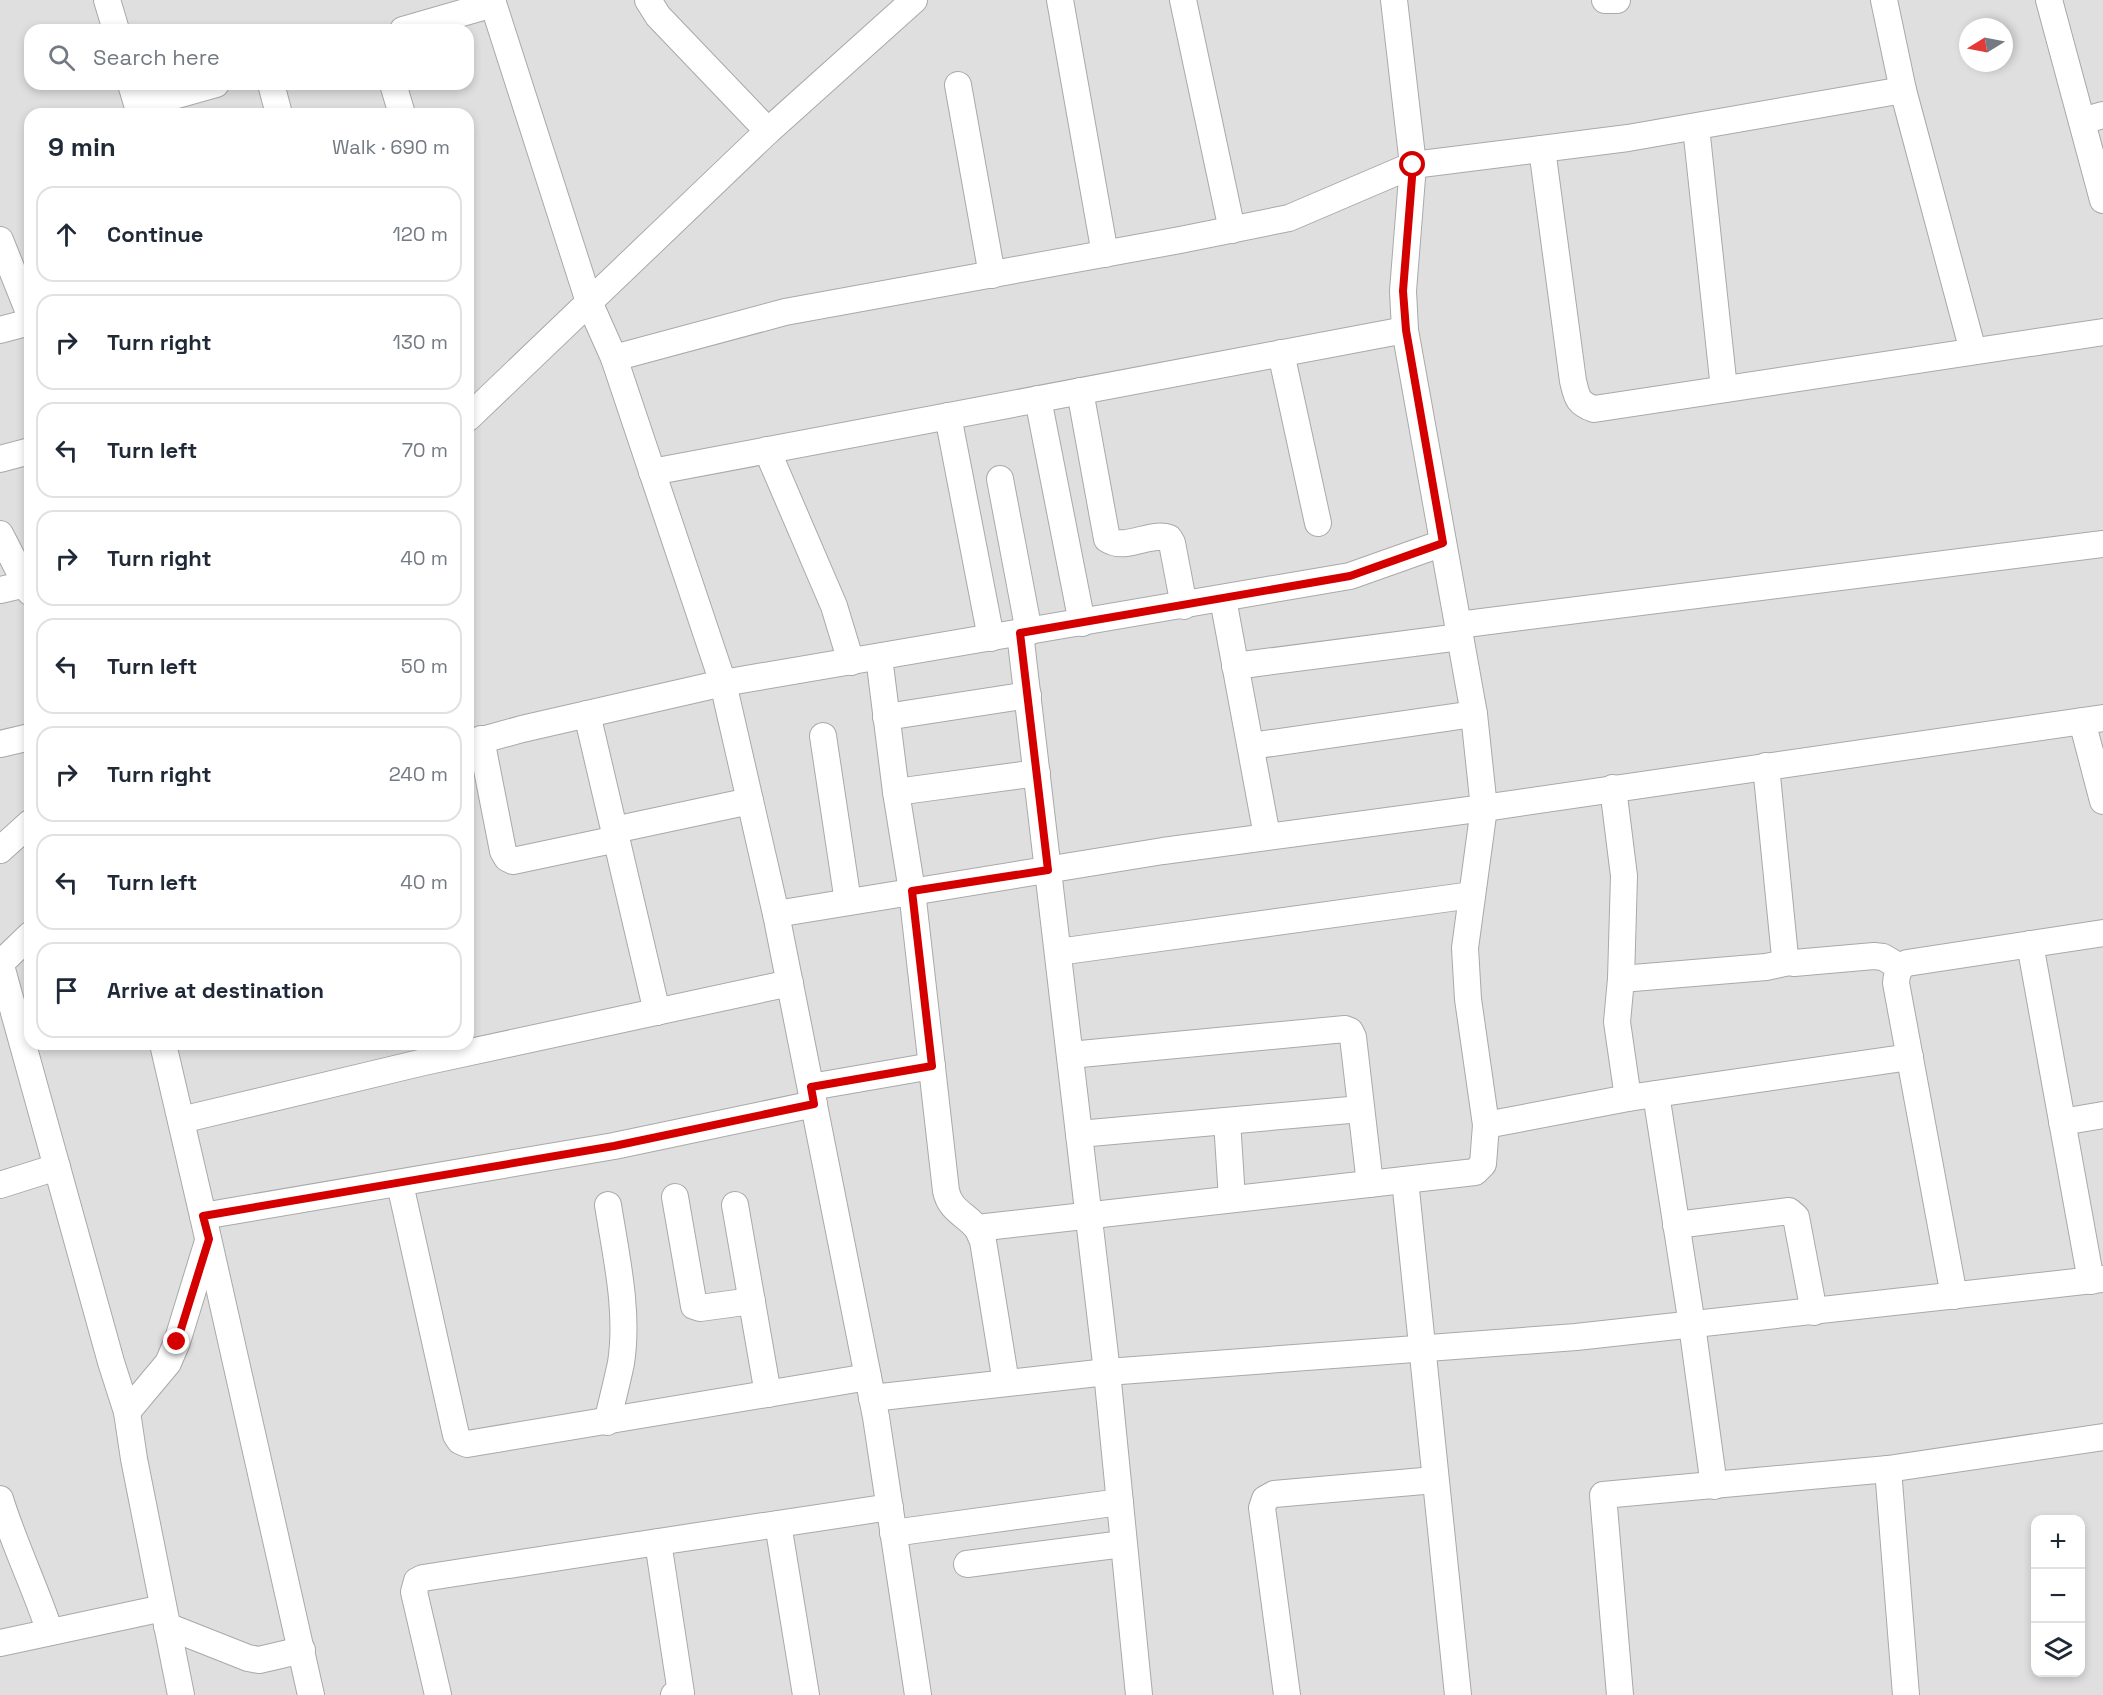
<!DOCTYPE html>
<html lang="en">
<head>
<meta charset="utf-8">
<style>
	body { margin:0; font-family:"Space Grotesk",sans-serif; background:#f6f6f7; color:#1f2937 }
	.controls { position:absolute; right:18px; bottom:18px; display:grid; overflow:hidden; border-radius:12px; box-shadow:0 3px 9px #0003 }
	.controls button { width:54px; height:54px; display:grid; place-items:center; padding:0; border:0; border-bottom:2px solid #e0e1e3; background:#fff; color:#1f2937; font:30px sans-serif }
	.compass { position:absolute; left:1959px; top:18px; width:54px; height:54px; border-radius:50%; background:#fff; box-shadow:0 3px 9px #0003; rotate:260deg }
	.stop { position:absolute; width:18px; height:18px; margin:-14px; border:4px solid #d40000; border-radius:50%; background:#fff }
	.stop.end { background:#d40000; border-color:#fff; box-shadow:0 2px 6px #0008 }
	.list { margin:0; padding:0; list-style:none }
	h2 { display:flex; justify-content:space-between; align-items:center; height:78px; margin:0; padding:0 24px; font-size:26px }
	h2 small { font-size:20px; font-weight:400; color:#747a83 }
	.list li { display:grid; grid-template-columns:39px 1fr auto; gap:18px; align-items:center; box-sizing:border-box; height:96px; margin:0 12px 12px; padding:0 12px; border:2px solid #e0e1e3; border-radius:18px }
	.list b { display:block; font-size:22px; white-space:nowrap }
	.list em { font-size:20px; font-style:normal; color:#747a83 }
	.icon { flex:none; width:33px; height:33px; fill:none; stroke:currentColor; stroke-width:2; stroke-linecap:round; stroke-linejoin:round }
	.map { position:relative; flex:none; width:2103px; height:1695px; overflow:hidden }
	.search { position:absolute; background:#fff; box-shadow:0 3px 9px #0003; left:24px; top:24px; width:450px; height:66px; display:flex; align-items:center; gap:15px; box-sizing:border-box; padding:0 21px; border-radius:18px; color:#747a83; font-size:22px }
	.panel { position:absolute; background:#fff; box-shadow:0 3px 9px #0003; left:24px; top:108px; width:450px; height:942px; border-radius:18px }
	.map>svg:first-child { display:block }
	.residential { fill:#e0dfdf; fill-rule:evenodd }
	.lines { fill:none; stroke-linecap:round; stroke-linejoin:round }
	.minor-casing { stroke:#a9a9a9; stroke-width:28 }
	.minor { stroke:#fff; stroke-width:26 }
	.route { stroke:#d40000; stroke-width:8 }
</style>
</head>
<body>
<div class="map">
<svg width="2103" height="1695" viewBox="0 0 2103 1695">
	<rect width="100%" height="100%" fill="#f2efe9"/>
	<path class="residential" d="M0,0H2103V1695H0ZM1968,27H2004V63H1968ZM30,30H468V84H30ZM30,114H468V1044H30ZM2036,1520H2080V1672H2036Z"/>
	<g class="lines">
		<defs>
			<g id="minor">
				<path d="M107,0L116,30"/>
				<path d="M492,0L589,302L614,358L723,683L776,914L876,1417L918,1695"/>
				<path d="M648,0L658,16L768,131"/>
				<path d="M1060,0L1105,254"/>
				<path d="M1183,0L1232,230"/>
				<path d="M1605,0H1617"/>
				<path d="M1884,0L1903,90L1973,351"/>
				<path d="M2049,0L2103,200"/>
				<path d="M403,30L493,4"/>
				<path d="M131,84L140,114"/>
				<path d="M271,84L279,114"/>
				<path d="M393,84L402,114"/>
				<path d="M958,85L992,275"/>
				<path d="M138,106L216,84"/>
				<path d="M2082,121L2103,115"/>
				<path d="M1696,127L1724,389"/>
				<path d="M1542,149L1573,381C1577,397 1577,403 1594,409L2103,332"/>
				<path d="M0,240L30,315"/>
				<path d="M0,330L30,322"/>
				<path d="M1281,353L1318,523"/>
				<path d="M614,358L785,312L1180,240L1289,218L1413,165L1628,138L1903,90"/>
				<path d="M1080,391L1107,539C1125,552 1150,531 1169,538L1172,543L1184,606"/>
				<path d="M1038,399L1082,623"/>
				<path d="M948,416L991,638"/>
				<path d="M468,418L768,131L914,0"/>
				<path d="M767,450L834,606L851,662"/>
				<path d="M0,459L30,451"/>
				<path d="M652,472L1405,330"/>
				<path d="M1000,479L1029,632"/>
				<path d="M0,534L30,592"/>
				<path d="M0,590L26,584"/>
				<path d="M1223,599L1267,836"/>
				<path d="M1458,625L2103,544"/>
				<path d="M1020,633L1107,1372L1139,1695"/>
				<path d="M879,657L896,792L912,891L946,1191C950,1210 965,1214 977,1228C979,1231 981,1237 983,1241L1006,1383"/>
				<path d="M1235,666L1460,637"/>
				<path d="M587,714L657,1012"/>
				<path d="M886,717L1028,695"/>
				<path d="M2082,721L2103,801"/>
				<path d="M823,736L848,902"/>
				<path d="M481,739L503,851L507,858L513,861L617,839"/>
				<path d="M0,744L30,737"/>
				<path d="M468,744L522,729L723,683L1350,576L1443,543"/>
				<path d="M1251,746L1474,714"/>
				<path d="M1766,766L1785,957L1789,962L1794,963L1874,956L1883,957L1900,967"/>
				<path d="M1613,788L1624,876L1621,979L1617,1022L1628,1098"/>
				<path d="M896,792L1037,773"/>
				<path d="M614,830L750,801"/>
				<path d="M0,850L30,823"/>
				<path d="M776,914L1163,851L1484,808L2103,718"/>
				<path d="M2030,944L2091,1281"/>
				<path d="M1058,952L1472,895"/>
				<path d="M0,962L111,1362L127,1412L134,1459L181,1695"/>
				<path d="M0,964L30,935"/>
				<path d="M1621,979L1766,967L1789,962"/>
				<path d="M163,1044L203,1216L311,1695"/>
				<path d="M1070,1055L1345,1029L1350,1031L1353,1037L1370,1184"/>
				<path d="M811,1087L932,1066"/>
				<path d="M1656,1094L1692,1325L1714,1486"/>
				<path d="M181,1120L424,1062L790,983"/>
				<path d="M1227,1121L1232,1199"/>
				<path d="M2062,1122L2103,1115"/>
				<path d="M1486,1125L1628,1098L1910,1057"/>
				<path d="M1079,1134L1361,1109"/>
				<path d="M1405,1180L1458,1695"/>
				<path d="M400,1184L456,1435L460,1441L467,1444L868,1377"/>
				<path d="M0,1185L57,1167"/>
				<path d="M675,1197L694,1306L700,1308L752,1301"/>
				<path d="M735,1205L768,1394"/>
				<path d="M203,1216L614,1146L814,1104"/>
				<path d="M1676,1225L1789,1211L1796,1217L1814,1312"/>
				<path d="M977,1228L1475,1172L1483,1164L1486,1125L1468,999L1465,948L1484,808L1474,714L1405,330L1403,291L1413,165L1394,0"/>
				<path d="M1954,1296L1896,983C1897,973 1898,968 1907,963L2103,933"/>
				<path d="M872,1398L1107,1372L1576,1337L2103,1279"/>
				<path d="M127,1412L168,1363L177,1342L208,1241"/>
				<path d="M607,1422C612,1402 617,1382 621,1363C629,1311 616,1256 608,1205"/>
				<path d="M1888,1469L1906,1695"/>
				<path d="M0,1499C14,1544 35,1587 50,1632"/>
				<path d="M778,1524L806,1695"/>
				<path d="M893,1533L1120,1502"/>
				<path d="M967,1564L1123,1544"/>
				<path d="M167,1626L248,1658L259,1660L302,1650"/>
				<path d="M0,1643L163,1608"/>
				<path d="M438,1695L414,1592L417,1581L423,1578L658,1542"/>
				<path d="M674,1695L681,1693L658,1542L890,1507"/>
				<path d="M1287,1695L1263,1515L1262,1508L1265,1499L1274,1494L1435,1480"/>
				<path d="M1620,1695L1603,1495L1888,1469L2103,1437"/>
			</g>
		</defs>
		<use href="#minor" class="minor-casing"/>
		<use href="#minor" class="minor"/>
	</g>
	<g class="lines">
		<path class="route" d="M177,1342L209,1239L203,1216L614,1146L814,1104L811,1087L932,1066L912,891L1048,870L1020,633L1350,576L1443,543L1406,330L1403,291L1413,165"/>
	</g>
</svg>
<div class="controls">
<button>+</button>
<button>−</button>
<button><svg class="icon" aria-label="layers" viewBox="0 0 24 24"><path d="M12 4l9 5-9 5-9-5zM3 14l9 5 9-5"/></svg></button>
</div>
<svg class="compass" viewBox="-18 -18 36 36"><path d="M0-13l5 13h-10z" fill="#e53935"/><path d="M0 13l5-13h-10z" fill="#747a83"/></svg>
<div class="stop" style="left:1413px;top:165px"></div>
<div class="stop end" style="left:177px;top:1342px"></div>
<div class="search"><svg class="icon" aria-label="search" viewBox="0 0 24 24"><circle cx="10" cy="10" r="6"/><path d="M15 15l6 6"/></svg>Search here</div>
<section class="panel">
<h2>9 min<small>Walk · 690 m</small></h2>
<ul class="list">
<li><svg class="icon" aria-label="ahead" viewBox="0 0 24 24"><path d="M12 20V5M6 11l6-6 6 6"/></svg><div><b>Continue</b></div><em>120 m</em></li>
<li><svg class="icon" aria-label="right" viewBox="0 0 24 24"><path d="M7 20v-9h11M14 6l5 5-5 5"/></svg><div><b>Turn right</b></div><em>130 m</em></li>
<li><svg class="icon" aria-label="left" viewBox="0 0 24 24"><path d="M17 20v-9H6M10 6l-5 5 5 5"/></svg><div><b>Turn left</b></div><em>70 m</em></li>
<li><svg class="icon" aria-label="right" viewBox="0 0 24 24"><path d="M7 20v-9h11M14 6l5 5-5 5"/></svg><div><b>Turn right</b></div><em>40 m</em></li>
<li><svg class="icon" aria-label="left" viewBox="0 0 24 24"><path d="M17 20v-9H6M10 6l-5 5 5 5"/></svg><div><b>Turn left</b></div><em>50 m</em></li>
<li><svg class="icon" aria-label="right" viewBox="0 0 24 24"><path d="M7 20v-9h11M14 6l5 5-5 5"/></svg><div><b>Turn right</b></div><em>240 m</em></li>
<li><svg class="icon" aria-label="left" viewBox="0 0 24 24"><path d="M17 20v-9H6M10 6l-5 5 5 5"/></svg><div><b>Turn left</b></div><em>40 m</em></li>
<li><svg class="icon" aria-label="arrive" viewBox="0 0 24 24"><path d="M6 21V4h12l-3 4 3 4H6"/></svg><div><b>Arrive at destination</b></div></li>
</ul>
</section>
</div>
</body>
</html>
